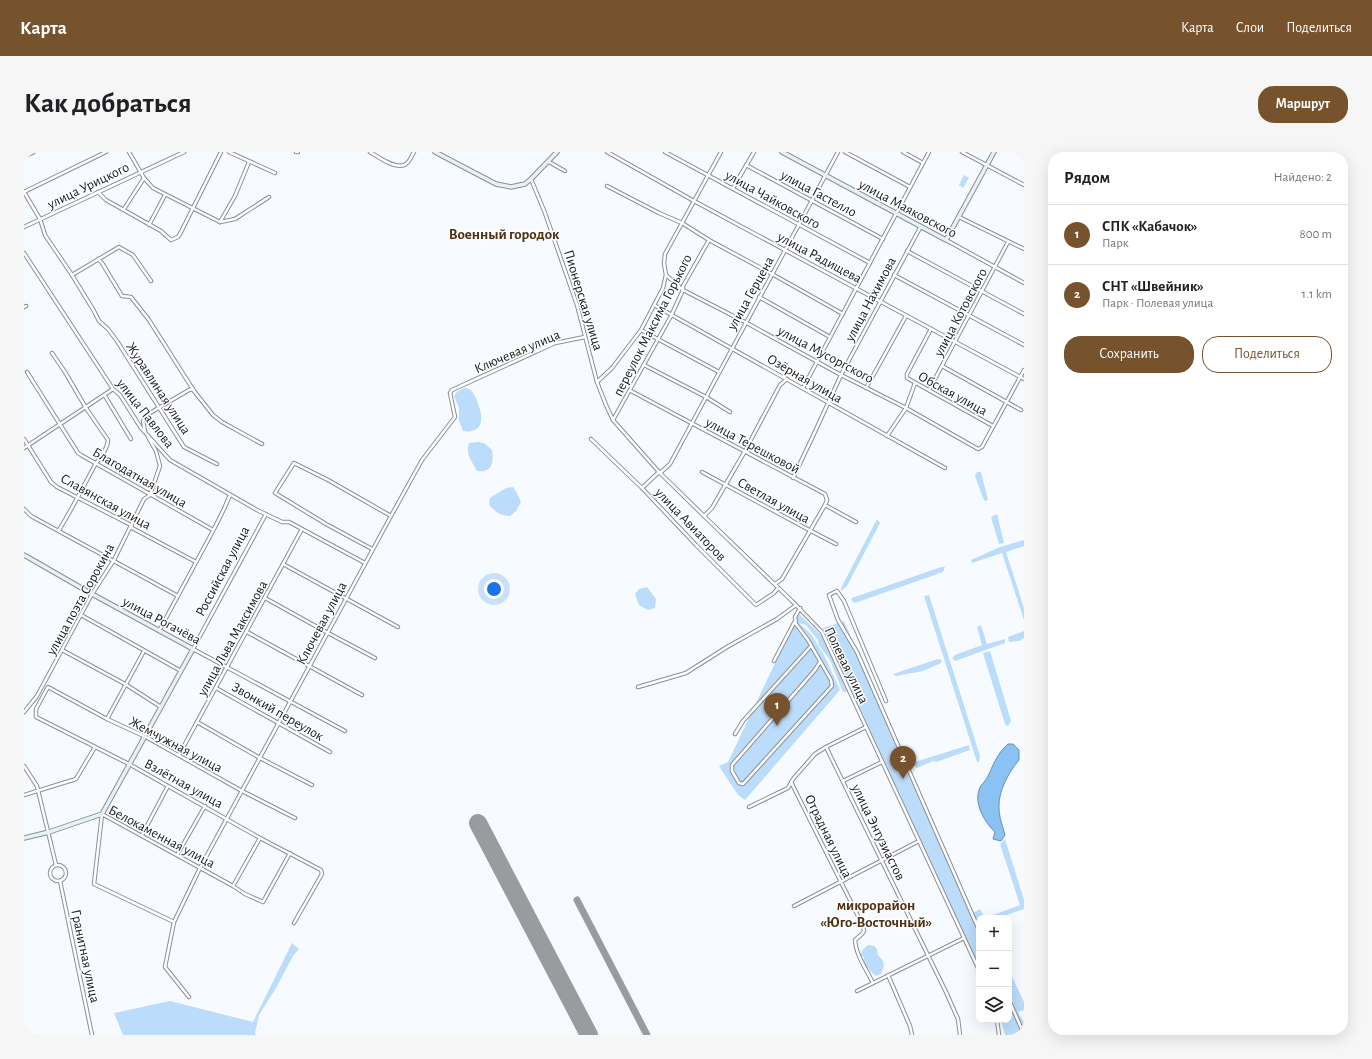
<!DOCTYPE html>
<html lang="ru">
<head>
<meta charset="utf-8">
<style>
	body { margin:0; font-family:"Alegreya Sans",sans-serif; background:#f6f6f6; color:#202124 }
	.controls { position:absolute; right:12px; bottom:12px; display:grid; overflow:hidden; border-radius:8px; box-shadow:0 4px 16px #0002 }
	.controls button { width:36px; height:36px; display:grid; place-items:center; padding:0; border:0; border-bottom:1px solid #e0e0e0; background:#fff; color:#202124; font:20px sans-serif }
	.you { position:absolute; left:470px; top:437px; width:14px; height:14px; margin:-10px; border:3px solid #fff; border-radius:50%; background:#1a73e8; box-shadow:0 0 0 6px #1a73e833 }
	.badge { display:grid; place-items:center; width:26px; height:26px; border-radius:50%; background:#77532d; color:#fff; font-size:13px; font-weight:700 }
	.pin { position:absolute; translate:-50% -33px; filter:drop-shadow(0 1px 2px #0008) }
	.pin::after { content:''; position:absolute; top:21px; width:14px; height:12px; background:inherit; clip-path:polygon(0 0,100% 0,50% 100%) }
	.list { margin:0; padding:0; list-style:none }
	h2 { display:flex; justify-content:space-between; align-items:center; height:52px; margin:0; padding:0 16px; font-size:17px }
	h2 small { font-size:13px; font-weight:400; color:#757577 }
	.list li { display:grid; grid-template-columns:26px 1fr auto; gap:12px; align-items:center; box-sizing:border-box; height:60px; padding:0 16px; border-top:1px solid #e0e0e0 }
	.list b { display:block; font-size:15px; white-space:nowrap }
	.list p { margin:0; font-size:13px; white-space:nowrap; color:#757577 }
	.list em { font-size:13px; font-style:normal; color:#757577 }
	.actions { display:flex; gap:8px; padding:12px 16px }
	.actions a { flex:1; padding:9px 0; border:1px solid #77532d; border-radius:16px; text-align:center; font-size:14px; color:#77532d }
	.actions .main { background:#77532d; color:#fff }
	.icon { flex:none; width:22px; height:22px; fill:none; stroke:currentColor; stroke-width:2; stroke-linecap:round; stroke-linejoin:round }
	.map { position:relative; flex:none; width:1000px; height:883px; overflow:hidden; border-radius:16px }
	header { display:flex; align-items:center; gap:24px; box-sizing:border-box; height:56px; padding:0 20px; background:#77532d; color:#fff }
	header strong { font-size:19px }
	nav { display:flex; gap:22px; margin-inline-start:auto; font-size:14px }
	.intro { display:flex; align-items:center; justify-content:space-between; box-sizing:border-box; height:96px; padding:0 24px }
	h1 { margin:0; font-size:28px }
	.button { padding:10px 18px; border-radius:16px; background:#77532d; color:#fff; font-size:14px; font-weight:700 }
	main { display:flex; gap:24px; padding:0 24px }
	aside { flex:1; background:#fff; border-radius:16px; box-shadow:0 4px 16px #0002 }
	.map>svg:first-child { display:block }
	.green { fill:#bbdcfb }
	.water { fill:#8bc2f4; stroke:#688fb2 }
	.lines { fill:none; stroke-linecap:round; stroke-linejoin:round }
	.taxiway { stroke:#989c9e; stroke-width:7 }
	.runway { stroke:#989c9e; stroke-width:18 }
	.street-casing { stroke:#8b8f93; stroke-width:4.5 }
	.secondary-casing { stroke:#8b8f93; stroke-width:5.5 }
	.street { stroke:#fff; stroke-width:2.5 }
	.secondary { stroke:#e7f1fa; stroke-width:3.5 }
	.labels { text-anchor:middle; stroke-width:3; stroke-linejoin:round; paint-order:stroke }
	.street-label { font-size:14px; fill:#161819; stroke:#fff }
	.neighbourhood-label { font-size:15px; font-weight:bold; fill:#4e3213; stroke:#fff }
</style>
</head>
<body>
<header>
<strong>Карта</strong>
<nav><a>Карта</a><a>Слои</a><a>Поделиться</a></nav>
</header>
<div class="intro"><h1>Как добраться</h1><a class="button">Маршрут</a></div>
<main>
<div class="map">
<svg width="1000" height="883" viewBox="0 0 1000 883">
	<rect width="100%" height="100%" fill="#f7fbff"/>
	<g class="green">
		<path d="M940,23L945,26L939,36L935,33Z"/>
		<path d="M440,236C442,236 444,236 446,238C450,241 453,247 454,252C460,267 459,282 439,279L435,269V256L430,244L433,240Z"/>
		<path d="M454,290L460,291L468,298C470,311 468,321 453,319C448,310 441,301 445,291Z"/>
		<path d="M953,320H957L964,348L961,349L959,346L951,324Z"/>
		<path d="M489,335L493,341L497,350L492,359L486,364C476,364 472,360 465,353L466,346L482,336Z"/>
		<path d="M973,362L980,391L975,392L967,365Z"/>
		<path d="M853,367L856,371L823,434L817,439V436Z"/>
		<path d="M1000,388V394L982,400L1000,456V468L978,401L948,411L947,408L976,395Z"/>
		<path d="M917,415H921L919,420L831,451L827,448L828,446Z"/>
		<path d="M623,435L632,447L631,456L624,458L615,453L611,442L615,437Z"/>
		<path d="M905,443L956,604L955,610H953L900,444Z"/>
		<path d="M775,462L796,482L807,501L823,540H819L806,508L794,492V488L782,473L775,471L787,482L801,505L816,538L721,648L714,643L695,614L704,610L752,509L770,468L772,469V467Z"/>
		<path d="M820,469L955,778V814L799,476Z"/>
		<path d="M957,473L963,492L981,487V491L931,509L928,506L931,503L958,493L953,475Z"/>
		<path d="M1000,479V486L995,489L985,490L984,485Z"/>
		<path d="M966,499L987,569L984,574L981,572L959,501Z"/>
		<path d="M914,507L918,508L917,511L899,519L872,524L869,522Z"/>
		<path d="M945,593L946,598L912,610L909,609L893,616L888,611Z"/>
		<path d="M981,687L1000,748V757L974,766H965L964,765L996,753L976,692Z"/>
		<path d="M956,757L961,766H955V773L949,761Z"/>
		<path d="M268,791L275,797L269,804L252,836L235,863L231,881L232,883H99L90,861L146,849L229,870Z"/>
		<path d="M844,793L850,794L853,797L854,803L859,809L860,814L857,822L852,824L848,821L839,810L840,805L837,804C837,798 840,796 844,793Z"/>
		<path d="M985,818L1000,850V858L994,860L1000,870V883H981L977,868H985V847L991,855L985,841Z"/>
	</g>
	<path class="water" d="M984,592H989L995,598V608C985,620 974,639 975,656C975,665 979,675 981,683L977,689L969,687L971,680C961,671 950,652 955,638C956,633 961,630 963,626C970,612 972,603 984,592Z"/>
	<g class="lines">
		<path class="taxiway" d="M553,748L623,883"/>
		<path class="runway" d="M454,671L565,883"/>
		<defs>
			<g id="street">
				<path d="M82,0L0,40L16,67L21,83L48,123L70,159L75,169L84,177L93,189L160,295L193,312"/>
				<path d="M105,0L120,26L129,36L196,70"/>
				<path d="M205,0L251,21"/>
				<path d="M272,0H274"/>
				<path d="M346,0C354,5 375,20 383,11C386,9 388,3 390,0"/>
				<path d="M583,0L670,49L1000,227"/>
				<path d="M641,0L846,111"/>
				<path d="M821,0L886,35"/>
				<path d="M879,0L899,11"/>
				<path d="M938,0L1000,33"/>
				<path d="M525,10L541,19"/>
				<path d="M722,13L859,87"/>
				<path d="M507,27L521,61L553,153L573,230L582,253L589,268L635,320L680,364L768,449L798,480L955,818"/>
				<path d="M583,34L635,61L658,71L685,88L748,122L819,162"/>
				<path d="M709,36L730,0"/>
				<path d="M74,40L82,48L137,79L147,88L154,85L157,80L197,0"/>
				<path d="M100,57L120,26"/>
				<path d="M935,65L1000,97"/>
				<path d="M196,70L211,44L225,10"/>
				<path d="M196,70L211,67L245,45"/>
				<path d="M125,73L141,43"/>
				<path d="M0,75L160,0"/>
				<path d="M922,88L1000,131"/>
				<path d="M883,99L1000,162"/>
				<path d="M0,101L89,237L96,243L117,276L146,308L233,358L258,370H265L341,411"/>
				<path d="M74,107L78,111L98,144L107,145L125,168L170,239L189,263L198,270L238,292"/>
				<path d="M48,123L95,95L109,103L127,129"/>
				<path d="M642,123L659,138L721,170L817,223L882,256L954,297L958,295L1000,218"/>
				<path d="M870,123L1000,193"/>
				<path d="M735,145L806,185"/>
				<path d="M630,153L921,316"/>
				<path d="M0,155L2,154"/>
				<path d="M907,177L883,222V226L969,274"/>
				<path d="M617,178L695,220"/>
				<path d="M28,201L41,220L62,256L84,288C84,297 76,305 71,313C59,335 48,357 35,378"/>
				<path d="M620,213L682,245L706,260"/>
				<path d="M918,214L997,258"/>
				<path d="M3,220L54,301L57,303L189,378"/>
				<path d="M573,230L588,216L617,178L639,136L642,123L640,111L641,102L697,0"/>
				<path d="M779,236L905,0"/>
				<path d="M842,236L855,213L882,164"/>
				<path d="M905,238L984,90"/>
				<path d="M607,239L801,342L803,348L801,353L832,370"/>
				<path d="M81,244L107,287"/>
				<path d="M589,268L647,164L659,138V134L685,88"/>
				<path d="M121,279L119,269L121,264L165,238L169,237"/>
				<path d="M863,284L882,256L891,231"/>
				<path d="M0,287L27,330L33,335L107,373L108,376L172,410"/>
				<path d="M567,287L618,336L672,393L732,453L750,441L754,436"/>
				<path d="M0,296L89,237"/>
				<path d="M678,320L787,379L812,392"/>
				<path d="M636,321L646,312L814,0"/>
				<path d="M769,326L789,284L817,223L897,74"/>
				<path d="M618,336L635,320"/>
				<path d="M0,357L7,364L154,444"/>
				<path d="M242,362L169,497L321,579"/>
				<path d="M680,364L688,356L721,299L756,233L763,227"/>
				<path d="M348,397L302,372L251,341L270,311L304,328L367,364"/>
				<path d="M259,412L374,475"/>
				<path d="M751,432L758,427L801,353"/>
				<path d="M241,446L304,481L351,506"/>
				<path d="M776,456L771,465L772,472L784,488L807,528L808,534L719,632L715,631L708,619V613L791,518L796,510"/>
				<path d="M57,463L157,519"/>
				<path d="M135,479L190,377L200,357L206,343"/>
				<path d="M223,480L338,543"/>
				<path d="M38,498L101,532L137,555"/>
				<path d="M750,509L771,469"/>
				<path d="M614,535L662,521L703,495L753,467L772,453"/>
				<path d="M192,536L306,600"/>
				<path d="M862,549L820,449L813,439L805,443L814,468L833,500L955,778"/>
				<path d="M0,560L13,544L68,442L90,408L120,347L126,343L136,314L132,299L124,285"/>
				<path d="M83,567L120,499"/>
				<path d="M173,570L236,606L288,633"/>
				<path d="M711,582L719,569L787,494"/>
				<path d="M802,595L922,840L934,867L936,883"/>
				<path d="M155,603L278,377"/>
				<path d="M0,614L13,634L32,713"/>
				<path d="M819,629L858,610"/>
				<path d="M767,630L839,774L840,779L838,782L831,788C832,803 842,817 849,831"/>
				<path d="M0,643L52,627L71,595"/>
				<path d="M725,655L764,636L769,627L791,602L802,595L842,575"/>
				<path d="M118,683L144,634"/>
				<path d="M153,703L181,654"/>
				<circle cx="34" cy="721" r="8"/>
				<path d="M36,729L68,883"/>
				<path d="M209,734L236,686"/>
				<path d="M770,754L895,689"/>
				<path d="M150,770L70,732L78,662L209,734L221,742L239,750L266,701"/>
				<path d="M270,771L298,722L297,718L236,686L105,612L12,565V557L24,535L83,567L122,585L218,639L271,666"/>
				<path d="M864,823L886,874L888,883"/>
				<path d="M833,839L940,786"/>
				<path d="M165,845L141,815L150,770L176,716L367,364L398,308L431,265L426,241L428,238L531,191L561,185"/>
				<path d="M985,848L999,880L998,883"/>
				<path d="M973,868L975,883"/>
			</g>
			<g id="secondary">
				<path d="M411,0L472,32L487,35L501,32L507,27L533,0"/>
				<path d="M758,0L922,88L970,0"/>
				<path d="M0,4L9,0"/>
				<path d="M0,403L68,442L169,497L78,662L25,680L0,686"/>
			</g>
		</defs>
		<use href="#street" class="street-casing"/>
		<use href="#secondary" class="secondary-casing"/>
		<use href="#street" class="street"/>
		<use href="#secondary" class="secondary"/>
	</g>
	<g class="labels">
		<g class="street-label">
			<text transform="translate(64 33) rotate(-26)" y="5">улица Урицкого</text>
			<text transform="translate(795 41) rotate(28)" y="5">улица Гастелло</text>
			<text transform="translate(749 47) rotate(29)" y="5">улица Чайковского</text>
			<text transform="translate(884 56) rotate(28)" y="5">улица Маяковского</text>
			<text transform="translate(796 105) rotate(28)" y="5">улица Радищева</text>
			<text transform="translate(726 141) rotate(-61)" y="5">улица Герцена</text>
			<text transform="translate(846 147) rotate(-62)" y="5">улица Нахимова</text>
			<text transform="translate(560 148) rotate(73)" y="5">Пионерская улица</text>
			<text transform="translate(936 160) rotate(-62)" y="5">улица Котовского</text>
			<text transform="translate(628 173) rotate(-63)" y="5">переулок Максима Горького</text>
			<text transform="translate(493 199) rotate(-23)" y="5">Ключевая улица</text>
			<text transform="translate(802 202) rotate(28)" y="5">улица Мусоргского</text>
			<text transform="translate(781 226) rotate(30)" y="5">Озёрная улица</text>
			<text transform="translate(135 236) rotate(57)" y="5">Журавлиная улица</text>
			<text transform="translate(929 241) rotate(29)" y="5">Обская улица</text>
			<text transform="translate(122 261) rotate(52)" y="5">улица Павлова</text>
			<text transform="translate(729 293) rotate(28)" y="5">улица Терешковой</text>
			<text transform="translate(116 325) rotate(30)" y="5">Благодатная улица</text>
			<text transform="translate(750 348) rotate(29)" y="5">Светлая улица</text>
			<text transform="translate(82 349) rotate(29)" y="5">Славянская улица</text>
			<text transform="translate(667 372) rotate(46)" y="5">улица Авиаторов</text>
			<text transform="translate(198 419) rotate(-62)" y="5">Российская улица</text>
			<text transform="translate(56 447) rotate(-61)" y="5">улица поэта Сорокина</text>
			<text transform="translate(138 468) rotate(28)" y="5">улица Рогачёва</text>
			<text transform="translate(297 471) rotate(-62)" y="5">Ключевая улица</text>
			<text transform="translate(208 486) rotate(-61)" y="5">улица Льва Максимова</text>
			<text transform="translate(823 513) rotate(64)" y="5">Полевая улица</text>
			<text transform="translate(254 559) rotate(30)" y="5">Звонкий переулок</text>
			<text transform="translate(152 592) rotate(28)" y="5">Жемчужная улица</text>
			<text transform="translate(160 631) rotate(29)" y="5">Взлётная улица</text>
			<text transform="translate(855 680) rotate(64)" y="5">улица Энтузиастов</text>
			<text transform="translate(138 684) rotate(28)" y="5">Белокаменная улица</text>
			<text transform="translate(805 684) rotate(64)" y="5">Отрадная улица</text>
			<text transform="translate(62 804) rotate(78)" y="5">Гранитная улица</text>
		</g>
		<g class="neighbourhood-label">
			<text x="480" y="87">Военный городок</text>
			<text x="852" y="758">микрорайон<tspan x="852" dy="17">«Юго-Восточный»</tspan></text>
		</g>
	</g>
</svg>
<div class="controls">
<button>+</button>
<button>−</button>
<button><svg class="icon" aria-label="layers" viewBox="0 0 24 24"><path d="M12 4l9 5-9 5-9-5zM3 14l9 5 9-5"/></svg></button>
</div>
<div class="you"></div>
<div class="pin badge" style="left:753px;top:574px">1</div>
<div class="pin badge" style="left:879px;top:627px">2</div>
</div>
<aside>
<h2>Рядом<small>Найдено: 2</small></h2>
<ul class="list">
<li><span class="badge">1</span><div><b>СПК «Кабачок»</b><p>Парк</p></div><em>800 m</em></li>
<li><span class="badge">2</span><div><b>СНТ «Швейник»</b><p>Парк · Полевая улица</p></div><em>1.1 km</em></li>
</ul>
<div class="actions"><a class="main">Сохранить</a><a>Поделиться</a></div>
</aside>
</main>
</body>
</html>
